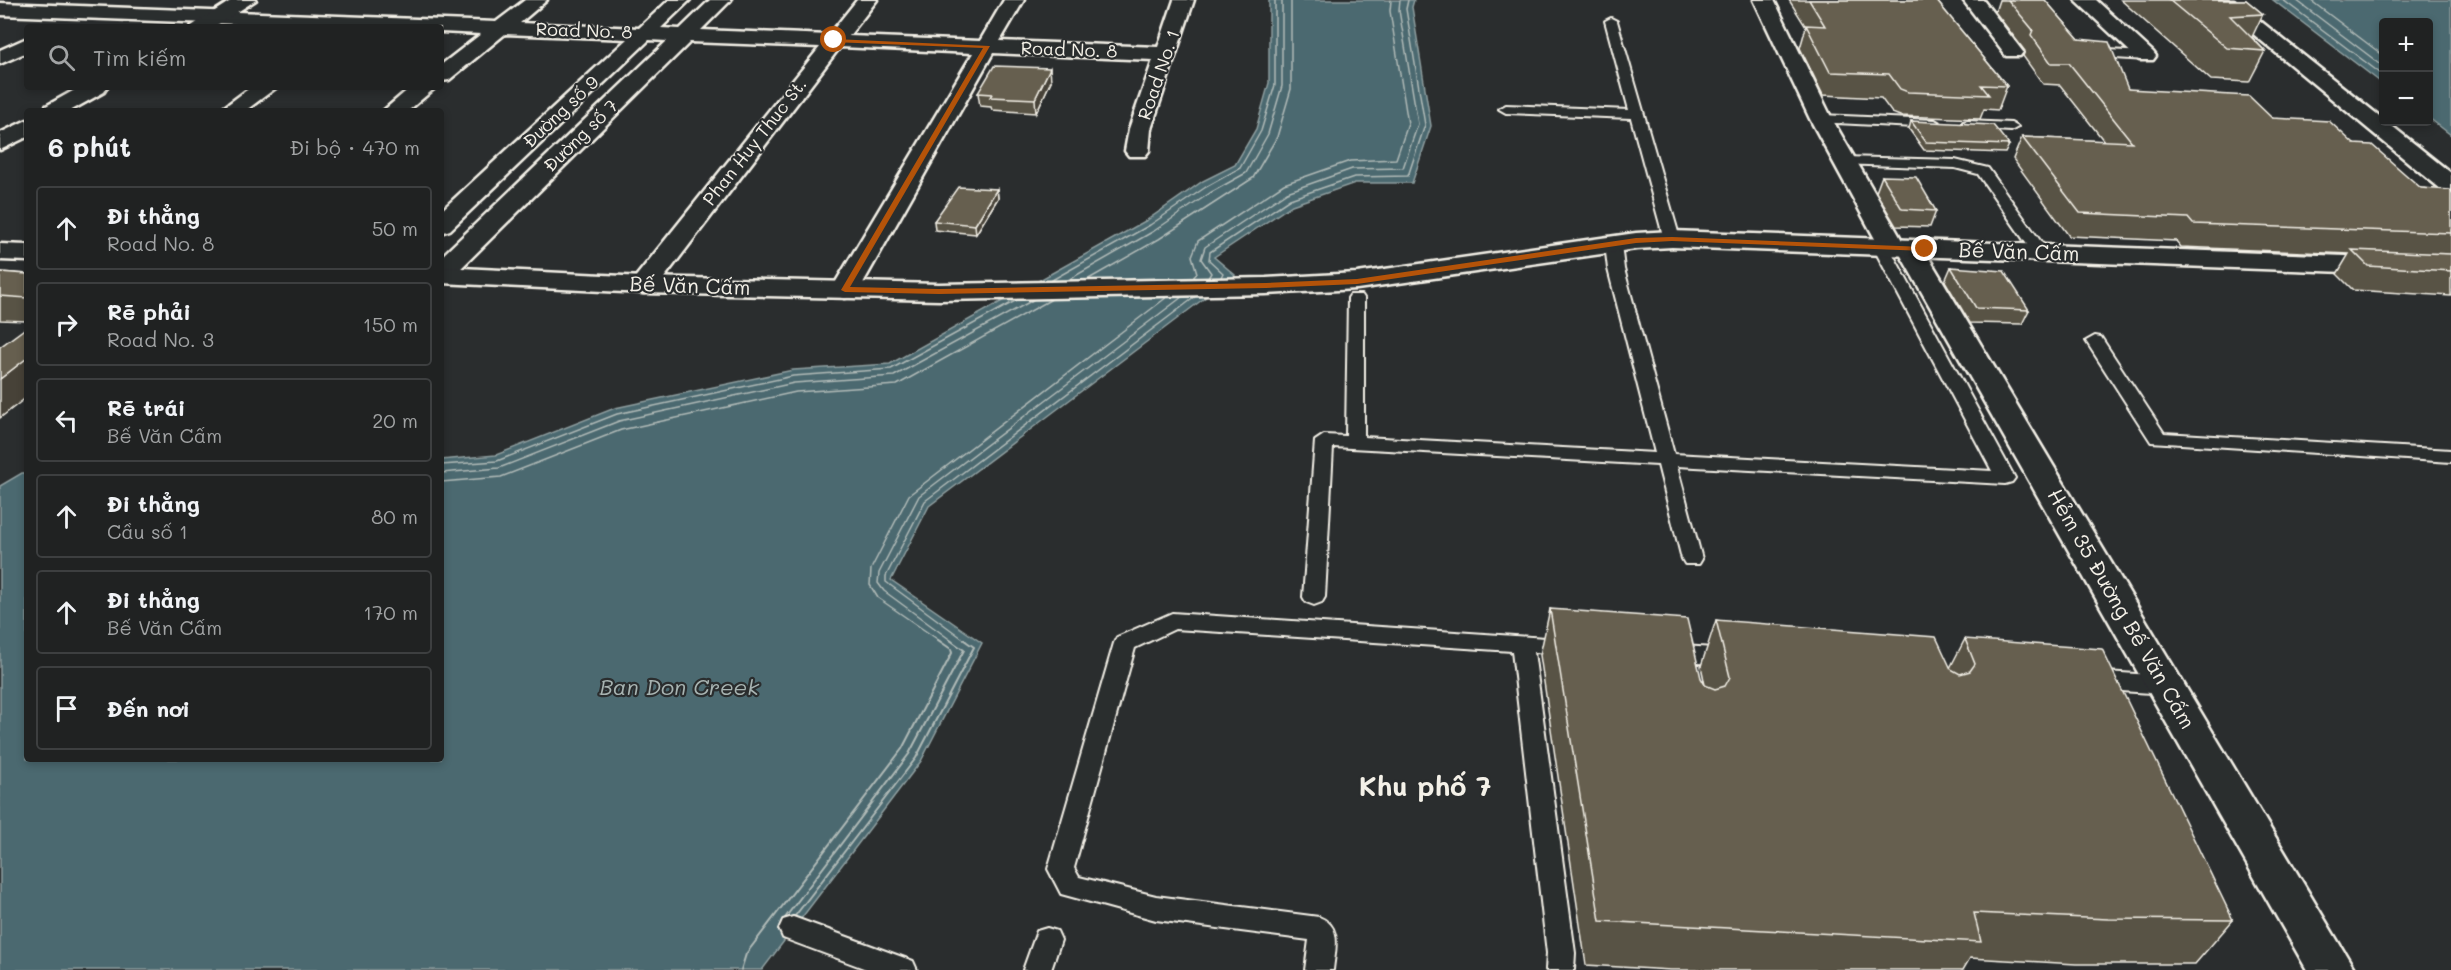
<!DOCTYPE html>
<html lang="vi">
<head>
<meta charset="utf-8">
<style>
	body { margin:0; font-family:Mali,sans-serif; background:#2d2f2f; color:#f1f3f6 }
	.controls { position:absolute; right:18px; top:18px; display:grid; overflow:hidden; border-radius:6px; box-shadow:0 3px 9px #0003 }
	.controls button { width:54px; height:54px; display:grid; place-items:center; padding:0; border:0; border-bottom:2px solid #3d3f40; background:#202222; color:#f1f3f6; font:30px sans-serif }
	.stop { position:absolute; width:18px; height:18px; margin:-14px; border:4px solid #b45309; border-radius:50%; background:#fff }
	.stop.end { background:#b45309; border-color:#fff; box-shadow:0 2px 6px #0008 }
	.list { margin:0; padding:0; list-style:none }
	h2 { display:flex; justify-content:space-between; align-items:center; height:78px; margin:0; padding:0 24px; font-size:26px }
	h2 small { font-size:20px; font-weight:400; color:#a2a4a5 }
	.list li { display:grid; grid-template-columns:39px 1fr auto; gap:18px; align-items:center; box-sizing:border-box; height:84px; margin:0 12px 12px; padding:0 12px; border:2px solid #3d3f40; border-radius:6px }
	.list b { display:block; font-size:22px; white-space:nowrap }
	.list p { margin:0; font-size:20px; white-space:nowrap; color:#a2a4a5 }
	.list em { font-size:20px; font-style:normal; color:#a2a4a5 }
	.icon { flex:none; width:33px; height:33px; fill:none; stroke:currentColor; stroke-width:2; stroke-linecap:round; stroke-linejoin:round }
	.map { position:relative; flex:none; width:2451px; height:970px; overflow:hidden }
	.search { position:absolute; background:#202222; box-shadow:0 3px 9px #0003; left:24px; top:24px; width:420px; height:66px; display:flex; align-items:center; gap:15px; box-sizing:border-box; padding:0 21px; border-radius:6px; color:#a2a4a5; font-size:22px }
	.panel { position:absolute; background:#202222; box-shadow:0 3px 9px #0003; left:24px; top:108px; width:420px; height:654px; border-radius:6px }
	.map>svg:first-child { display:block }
	.water { fill:#4c6970; stroke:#8f9fa0; stroke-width:1.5 }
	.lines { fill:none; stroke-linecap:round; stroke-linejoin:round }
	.shore-far1 { stroke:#b1bbb8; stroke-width:1.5 }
	.shore { stroke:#b1bbb8; stroke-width:2 }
	.lane-casing { stroke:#f4f1e8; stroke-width:4 }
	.street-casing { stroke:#f4f1e8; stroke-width:5 }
	.secondary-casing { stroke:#f4f1e8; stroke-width:5 }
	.lane { fill:#2a2d2e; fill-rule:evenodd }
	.street { fill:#2a2d2e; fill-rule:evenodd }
	.secondary { fill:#2a2d2e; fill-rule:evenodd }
	.wall { fill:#585244; stroke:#f4f1e8; stroke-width:1.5 }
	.shaded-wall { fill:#474237; stroke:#f4f1e8; stroke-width:1.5 }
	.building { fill:#665f4f; stroke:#f4f1e8; stroke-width:1.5 }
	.route { fill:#b45309 }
	.labels { text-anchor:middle; stroke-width:4.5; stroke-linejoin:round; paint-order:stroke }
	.far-street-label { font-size:18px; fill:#f4f1e8; stroke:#2a2d2e }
	.street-label { font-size:21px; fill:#f4f1e8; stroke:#2a2d2e }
	.water-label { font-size:22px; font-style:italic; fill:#a8b4b2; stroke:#2a2d2e }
	.near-neighbourhood-label { font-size:27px; font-weight:bold; fill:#f4f1e8; stroke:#2a2d2e }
</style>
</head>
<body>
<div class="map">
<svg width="2451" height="970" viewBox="0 0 2451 970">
	<rect width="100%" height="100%" fill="#2a2d2e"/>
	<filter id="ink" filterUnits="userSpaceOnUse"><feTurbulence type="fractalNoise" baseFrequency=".0167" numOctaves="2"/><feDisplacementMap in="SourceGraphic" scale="12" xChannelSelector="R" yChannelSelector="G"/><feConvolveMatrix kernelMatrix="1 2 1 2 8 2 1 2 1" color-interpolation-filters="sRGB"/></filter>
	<g filter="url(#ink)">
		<g class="water">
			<path d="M1269,0H1414L1412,7L1431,126L1412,183H1355L1292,205L1214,257L1235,275L929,506L891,580L982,643L921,761L762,970H0V486L22,473H27V759H441V460L496,455L615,408L793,370L890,364L1054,272L1147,220L1203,181L1235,165L1256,129L1269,83Z"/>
			<path d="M2273,0H2451V135L2429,118L2428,22H2384L2383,84Z"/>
		</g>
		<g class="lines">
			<g class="shore-far1">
				<path d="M2283,0L2384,76"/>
				<path d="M2296,0L2384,67"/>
				<path d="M2310,0L2384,56"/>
				<path d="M1221,277L1223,273L1209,260L1210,252L1290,199L1354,177L1408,176L1425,125L1406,9L1408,0"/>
				<path d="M1193,278L1197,273L1192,256L1198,241L1284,184L1350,161L1396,159L1408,124L1390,11L1391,0"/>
				<path d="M1208,278L1211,273L1201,259L1205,247L1287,192L1352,169L1403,168L1418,124L1399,10L1400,0"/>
				<path d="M1052,280L1150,225L1206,187L1240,168L1261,131L1275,85V0"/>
				<path d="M1068,280L1154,231L1210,193L1246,173L1268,134L1282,86V0"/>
				<path d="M1087,280L1159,239L1253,178L1277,137L1291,89V0"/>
				<path d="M441,465L497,461L617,414L793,376L891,369L1017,300"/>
				<path d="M441,473L499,468L619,421L794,383L894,376L1033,300"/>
				<path d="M441,482L501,477L621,430L796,392L897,385L1052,299"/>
				<path d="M940,641L878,598L870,585L871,569L909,495L1167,297"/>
				<path d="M952,641L884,591L878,583L879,573L919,496L1182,297"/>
				<path d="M966,641L886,582V576L925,501L1195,297"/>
			</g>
			<g class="shore">
				<path d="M795,916L916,758L974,647L964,640"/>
				<path d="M785,918L909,754L964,650L950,640"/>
				<path d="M741,970L746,954L902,749L952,653L951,649L938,640"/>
			</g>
			<defs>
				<g id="lane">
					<path d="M1611,18L1617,21L1680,239L1677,242H1667L1664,239L1631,118L1506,113L1499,109L1506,105L1629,110L1605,21Z"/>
					<path d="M2088,49L2146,52L2152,56L2146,60L2084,56L2082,53Z"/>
					<path d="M1821,115L1935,120L1942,124L1935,128L1816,122V116Z"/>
					<path d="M1968,121L2011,123L2018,127L2011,131L1963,128V122Z"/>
					<path d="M1844,157L1955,160L1988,168L2049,253L2041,258L2035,256L1978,174L1955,168L1839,164V158Z"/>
					<path d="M1613,239L1621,244L1624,269L1674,454L1992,471L1873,247L1881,242L1889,247L2015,478L2012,482L2005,484L1677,466L1702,559L1699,564H1685L1682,559L1658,465L1333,447L1325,597L1322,602L1314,605L1306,602L1303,597L1315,441L1324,435L1346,436L1348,298L1350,295H1362L1364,298V437L1655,453L1608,269L1605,244Z"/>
					<path d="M2095,336L2101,337L2164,433L2451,450V462L2151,442L2086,341Z"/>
					<path d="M1172,613L1575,640L1578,646L1575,652L1567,654L1534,652L1575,953L1574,970H1546L1547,953L1512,651L1175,629L1135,648L1074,868L1079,877L1156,896L1319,917C1343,926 1335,949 1333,970H1305L1309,940L1156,920L1061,894L1048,869L1114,643L1117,637Z"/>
					<path d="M1668,645L1729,649L1737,651L1740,657L1737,663L1729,665L1668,661L1660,659L1657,653L1660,647Z"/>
					<path d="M2091,671L2166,676L2174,679L2177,685L2174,691L2166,694L2091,689L2083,686L2080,680L2083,674Z"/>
					<path d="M793,917L913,961L917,970H869L783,938L779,929L783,920Z"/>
					<path d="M1047,928L1057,931L1061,940L1051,970H1023L1037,931Z"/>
				</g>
				<g id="street">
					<path d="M525,0H547L520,23L639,28L669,0H690L661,28L680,29L710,0H731L701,30L829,35L857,0H877L849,36L980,41L1004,0H1024L1000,41L1158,47L1174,0H1194L1151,129L1149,151L1145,156H1129L1125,151L1129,129L1153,60L993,53L859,290L855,296L845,298L835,296L831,290L973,53L840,47L654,291L644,293L634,291L630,285L634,279L820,47L690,42L451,278L441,280V257L667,41L649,40L450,230L441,233V211L627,39L505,34L449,80L441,81V65L481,34L441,32V27H314L0,15V3L496,22Z"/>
					<path d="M1754,0H1774L1832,119L1903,242H1919L1923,248L2355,970H2307L1900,254H1884L1880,248L1810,119Z"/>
					<path d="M1963,0H1983L2023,52L2020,56H2006Z"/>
					<path d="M2075,0H2096L2153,52L2156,56L2153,60H2139Z"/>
					<path d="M27,38V52L0,64V50Z"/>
					<path d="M251,87H277L245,111H219Z"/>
					<path d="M411,87H436L408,111H383Z"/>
				</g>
				<g id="secondary">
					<path d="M232,0H256L214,27H190Z"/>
					<path d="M2212,0H2234L2451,173V192L2442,190Z"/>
					<path d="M80,87H107L104,92L70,111H43L46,106Z"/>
					<path d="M27,120V137L0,150V133Z"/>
					<path d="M1672,231L2451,260V276L1672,247L1636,249L1357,289L1266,294L939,300L644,293L441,283V267L644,277L939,284L1266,278L1357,273L1636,233Z"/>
					<path d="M0,244L27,245V261L0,260Z"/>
				</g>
			</defs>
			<use href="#lane" class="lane-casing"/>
			<use href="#street" class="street-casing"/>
			<use href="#secondary" class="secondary-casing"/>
			<use href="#lane" class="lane"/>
			<use href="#street" class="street"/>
			<use href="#secondary" class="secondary"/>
		</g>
		<g class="wall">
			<path d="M1789,0H1936L2007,86L1998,110L1984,109L1980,119L1900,116L1892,113L1881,98L1823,95L1800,48L1806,27Z"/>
			<path d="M1999,0H2045L2079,39L2128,89L2272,118L2354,144L2421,188L2451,191V296L2353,290L2337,274L2349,254L2181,247L2176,241L2069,236L2013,159L2022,137L2104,141L2060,85L2043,84L2023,56L2025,51L1995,12Z"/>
			<path d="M2121,0H2246L2263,14L2252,37L2265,51L2249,82L2211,80Z"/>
			<path d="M1051,81L1036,113L992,110L991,107L980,106L978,93Z"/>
			<path d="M1911,121L2009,145L2005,153L1924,150L1909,129Z"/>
			<path d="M1882,176L1936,211L1930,227L1896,226L1876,192Z"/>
			<path d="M997,189L998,198L976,234L935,230L934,221Z"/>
			<path d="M1951,267L2029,310L2022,324L1970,323L1945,281Z"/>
			<path d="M0,272L27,274V321L0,320Z"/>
			<path d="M1550,609L1701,678L1705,685L1701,666L1716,620L1950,668L1965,639L2233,920L2195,964H2076L1970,958L1963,970H1671L1586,965L1540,655Z"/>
		</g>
		<g class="shaded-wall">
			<path d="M1050,68L1051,81L1036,113L1035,99Z"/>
			<path d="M997,189L998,198L976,234L975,225Z"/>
			<path d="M27,358V397L0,418V379Z"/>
		</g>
		<g class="building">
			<path d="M1809,0H1936L2007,86L1981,85L1989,95L1908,92L1900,89L1889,74L1830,72L1806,25L1825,26Z"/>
			<path d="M2008,0H2045L2079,39L2109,42L2128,89L2249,96L2272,118L2329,121L2354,144L2372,145L2421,188L2450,190L2451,191V233L2193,224L2188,218L2080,213L2022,137L2132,142L2069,63H2051L2031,35L2033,30Z"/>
			<path d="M2169,0H2246L2263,14L2230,16L2265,51L2227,48Z"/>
			<path d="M994,66L1050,68L1035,99L990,97L992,94L978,93Z"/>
			<path d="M1911,121L1993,125L2009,145L1926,142Z"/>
			<path d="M1882,176L1916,177L1936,211L1902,209Z"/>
			<path d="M958,187L997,189L975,225L934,221Z"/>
			<path d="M2352,250L2451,254V271L2368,266Z"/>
			<path d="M1951,267L2004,271L2029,310L1976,308Z"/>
			<path d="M0,272L27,274V298L0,296Z"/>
			<path d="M27,327V358L0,379V347Z"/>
			<path d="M1550,609L1687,619L1701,678L1705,685L1715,689L1725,686L1730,677L1716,620L1936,637L1951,669L1960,674L1970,671L1975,664L1965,639L2102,649L2233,920L2108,919L1974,913L1981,942L1600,921Z"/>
		</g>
	</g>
	<path class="route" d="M834,39L990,46L850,287L939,289L1266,283L1357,279L1636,238L1672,237L1925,247L1929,249L1925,251L1672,241L1636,243L1357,284L1266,288L939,294L845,292L841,290L983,48L832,42Z"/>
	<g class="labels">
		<g class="far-street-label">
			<text transform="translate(584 31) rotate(2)" y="6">Road No. 8</text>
			<text transform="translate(1069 50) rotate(2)" y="6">Road No. 8</text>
			<text transform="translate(1159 75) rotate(-71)" y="6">Road No. 1</text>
			<text transform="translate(561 112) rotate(-43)" y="6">Đường số 9</text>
			<text transform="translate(581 136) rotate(-44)" y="6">Đường số 7</text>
			<text transform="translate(755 142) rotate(-52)" y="6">Phan Huy Thuc St.</text>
		</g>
		<g class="street-label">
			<text transform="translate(2019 252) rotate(2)" y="7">Bế Văn Cấm</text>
			<text transform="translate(690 286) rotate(2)" y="7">Bế Văn Cấm</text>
			<text transform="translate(2121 609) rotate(60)" y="7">Hẻm 35 Đường Bế Văn Cấm</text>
		</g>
		<g class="water-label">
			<text x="679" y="695">Ban Don Creek</text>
		</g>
		<g class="near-neighbourhood-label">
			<text x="1425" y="796">Khu phố 7</text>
		</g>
	</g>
</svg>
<div class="controls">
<button>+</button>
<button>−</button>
</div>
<div class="stop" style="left:834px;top:40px"></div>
<div class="stop end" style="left:1925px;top:249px"></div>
<div class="search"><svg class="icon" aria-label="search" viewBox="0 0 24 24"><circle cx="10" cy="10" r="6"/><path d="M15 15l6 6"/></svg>Tìm kiếm</div>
<section class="panel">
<h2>6 phút<small>Đi bộ · 470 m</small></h2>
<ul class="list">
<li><svg class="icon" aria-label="ahead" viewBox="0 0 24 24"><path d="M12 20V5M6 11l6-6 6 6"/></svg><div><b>Đi thẳng</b><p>Road No. 8</p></div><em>50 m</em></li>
<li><svg class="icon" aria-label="right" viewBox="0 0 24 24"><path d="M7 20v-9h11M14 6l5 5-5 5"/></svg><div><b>Rẽ phải</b><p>Road No. 3</p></div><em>150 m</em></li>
<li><svg class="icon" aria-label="left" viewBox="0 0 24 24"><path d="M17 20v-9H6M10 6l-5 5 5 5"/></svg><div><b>Rẽ trái</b><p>Bế Văn Cấm</p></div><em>20 m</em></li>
<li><svg class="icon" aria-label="ahead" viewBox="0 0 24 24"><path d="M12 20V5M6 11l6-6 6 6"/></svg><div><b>Đi thẳng</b><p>Cầu số 1</p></div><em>80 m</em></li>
<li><svg class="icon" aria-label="ahead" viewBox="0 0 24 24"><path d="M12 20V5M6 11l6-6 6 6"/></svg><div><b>Đi thẳng</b><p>Bế Văn Cấm</p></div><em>170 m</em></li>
<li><svg class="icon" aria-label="arrive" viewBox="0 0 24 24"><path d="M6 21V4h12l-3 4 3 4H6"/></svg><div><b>Đến nơi</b></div></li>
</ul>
</section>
</div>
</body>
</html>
